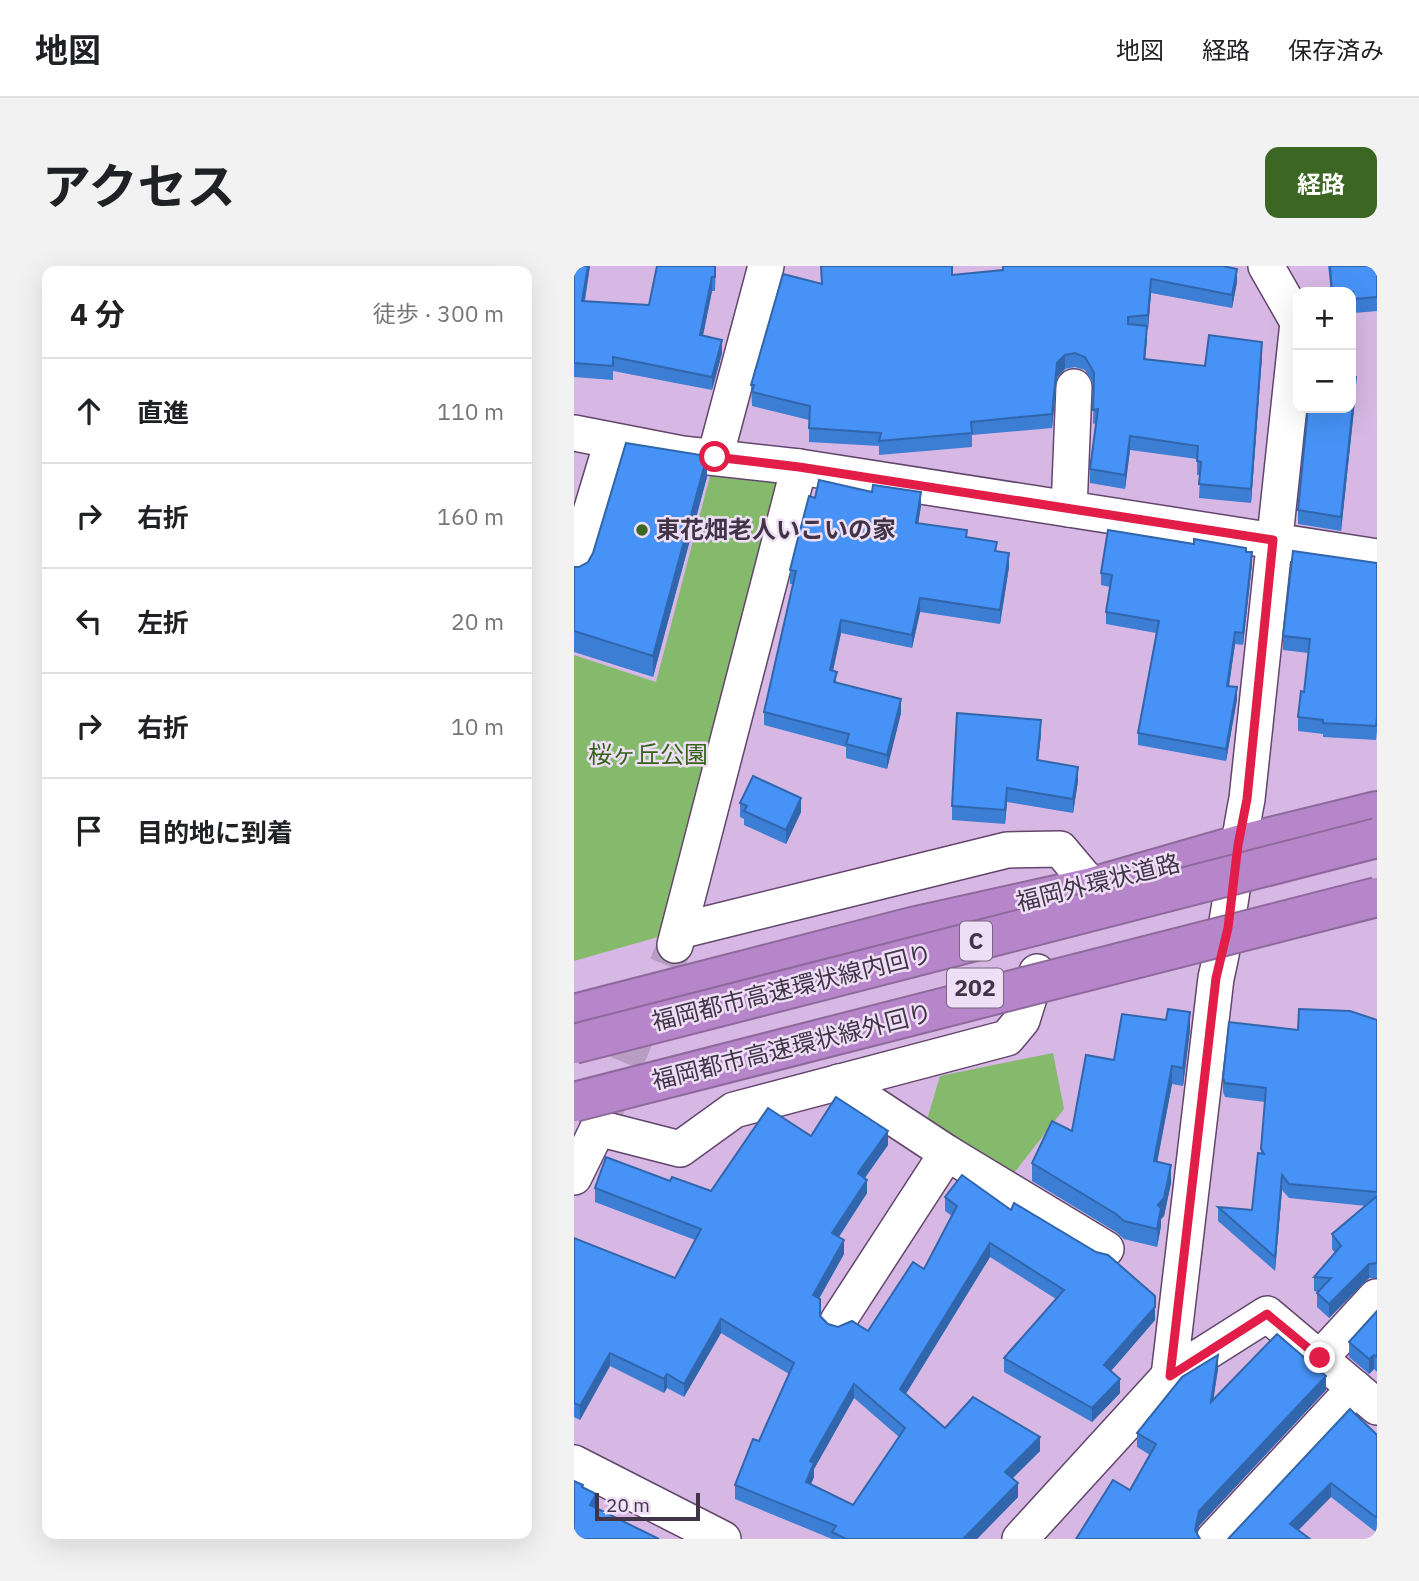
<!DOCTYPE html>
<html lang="ja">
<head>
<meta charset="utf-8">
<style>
	body { margin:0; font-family:"IBM Plex Sans","Noto Sans JP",sans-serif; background:#f2f2f2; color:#202124 }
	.controls { position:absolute; right:21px; top:21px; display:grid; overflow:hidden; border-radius:14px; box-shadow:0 7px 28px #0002 }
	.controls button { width:63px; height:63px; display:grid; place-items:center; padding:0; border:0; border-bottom:2px solid #e0e0e0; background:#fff; color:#202124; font:35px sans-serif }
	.scale { position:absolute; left:21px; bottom:18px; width:105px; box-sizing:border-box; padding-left:7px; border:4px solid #413446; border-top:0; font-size:19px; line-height:24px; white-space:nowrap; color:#413446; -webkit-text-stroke:5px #efdff6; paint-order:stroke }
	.stop { position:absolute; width:21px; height:21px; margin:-16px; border:5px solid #e11d48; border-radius:50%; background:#fff }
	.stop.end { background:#e11d48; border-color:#fff; box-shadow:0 2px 7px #0008 }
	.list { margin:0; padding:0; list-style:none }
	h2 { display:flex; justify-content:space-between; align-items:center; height:91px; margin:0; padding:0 28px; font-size:30px }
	h2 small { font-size:23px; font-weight:400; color:#757577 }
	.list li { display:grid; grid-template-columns:46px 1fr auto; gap:21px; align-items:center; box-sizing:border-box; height:105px; padding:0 28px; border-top:2px solid #e0e0e0 }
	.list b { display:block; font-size:26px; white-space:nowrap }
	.list em { font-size:23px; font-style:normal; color:#757577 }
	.icon { flex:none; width:38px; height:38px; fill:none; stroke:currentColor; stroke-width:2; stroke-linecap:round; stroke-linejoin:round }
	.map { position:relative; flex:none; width:803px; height:1273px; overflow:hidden; border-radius:14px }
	header { display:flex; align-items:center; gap:42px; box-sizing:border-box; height:98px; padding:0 35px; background:#fff; border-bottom:2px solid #e0e0e0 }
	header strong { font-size:33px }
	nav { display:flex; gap:38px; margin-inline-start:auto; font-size:24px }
	.intro { display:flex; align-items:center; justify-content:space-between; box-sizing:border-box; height:168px; padding:0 42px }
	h1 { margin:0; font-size:49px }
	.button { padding:18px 32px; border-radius:14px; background:#3b6623; color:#fff; font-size:24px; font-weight:700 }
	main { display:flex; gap:42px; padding:0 42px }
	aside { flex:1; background:#fff; border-radius:14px; box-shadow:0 7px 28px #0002 }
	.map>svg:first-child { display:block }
	.green { fill:#85b96c }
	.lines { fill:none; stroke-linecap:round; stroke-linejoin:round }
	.street-tunnel { stroke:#b99ec4; stroke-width:35; stroke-dasharray:35 18; stroke-linecap:butt }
	.street-casing { stroke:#62466c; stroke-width:38 }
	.highway-casing { stroke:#8e699c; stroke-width:42 }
	.street { stroke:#fff; stroke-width:35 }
	.highway { stroke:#b786ca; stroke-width:38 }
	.highway-bridge-casing { stroke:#8e699c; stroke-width:42; stroke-linecap:butt }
	.highway-bridge { stroke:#b786ca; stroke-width:38 }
	.wall { fill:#3c7ed4; fill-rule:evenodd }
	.shaded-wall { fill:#3166ac }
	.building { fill:#4692f6; stroke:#3166ac; stroke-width:2; fill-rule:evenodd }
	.route { stroke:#e11d48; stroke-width:9 }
	.poi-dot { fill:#3b6623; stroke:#efdff6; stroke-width:2.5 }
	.labels { text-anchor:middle; stroke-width:5; stroke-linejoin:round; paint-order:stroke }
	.shield { fill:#efdff6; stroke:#75677b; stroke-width:2 }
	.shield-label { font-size:23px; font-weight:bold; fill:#413446 }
	.poi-label { font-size:24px; font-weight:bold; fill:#413446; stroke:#efdff6; text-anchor:start }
	.park-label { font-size:24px; fill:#356418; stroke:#efdff6 }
	.street-label { font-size:24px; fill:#413446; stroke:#efdff6 }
</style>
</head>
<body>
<header>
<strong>地図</strong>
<nav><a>地図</a><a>経路</a><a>保存済み</a></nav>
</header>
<div class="intro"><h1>アクセス</h1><a class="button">経路</a></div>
<main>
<aside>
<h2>4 分<small>徒歩 · 300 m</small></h2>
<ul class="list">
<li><svg class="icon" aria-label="ahead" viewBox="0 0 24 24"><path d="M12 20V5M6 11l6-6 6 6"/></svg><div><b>直進</b></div><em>110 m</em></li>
<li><svg class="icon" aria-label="right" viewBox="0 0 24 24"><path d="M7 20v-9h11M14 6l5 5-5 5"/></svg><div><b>右折</b></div><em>160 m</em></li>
<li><svg class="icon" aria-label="left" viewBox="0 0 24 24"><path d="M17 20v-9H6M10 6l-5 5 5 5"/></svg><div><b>左折</b></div><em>20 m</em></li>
<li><svg class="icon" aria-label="right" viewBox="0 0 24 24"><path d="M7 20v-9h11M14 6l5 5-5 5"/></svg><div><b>右折</b></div><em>10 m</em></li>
<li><svg class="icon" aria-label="arrive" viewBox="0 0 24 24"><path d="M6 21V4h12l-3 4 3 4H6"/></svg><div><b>目的地に到着</b></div></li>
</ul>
</aside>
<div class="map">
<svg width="803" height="1273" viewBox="0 0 803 1273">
	<rect width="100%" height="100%" fill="#d7b8e4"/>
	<g class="green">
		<path d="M141,191L225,201L105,665L0,695V389L82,416Z"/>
		<path d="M479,787L490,843L433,916L352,857L366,810Z"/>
	</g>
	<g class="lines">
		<path class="street-tunnel" d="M31,846L101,679"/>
		<defs>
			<g id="street">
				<path d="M692,0L724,56L673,533C661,593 656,653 642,712L595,1110L693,1048L803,1141"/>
				<path d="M0,167L108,188L225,201L803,291"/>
				<path d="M141,191L192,0"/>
				<path d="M495,243L500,121"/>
				<path d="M0,302L38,176"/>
				<path d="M105,665L433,584L486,583L518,621"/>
				<path d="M101,679L225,201"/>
				<path d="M373,887L532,983"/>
				<path d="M0,911L24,862L106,883L160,844L433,772L448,754L463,706"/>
				<path d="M264,1055L373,887L265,816"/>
				<path d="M746,1092L802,1031"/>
				<path d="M0,1197L149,1273"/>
				<path d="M446,1273L595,1110"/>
				<path d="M640,1273L781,1122"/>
			</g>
			<path id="highway" d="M0,748L338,661L518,621L664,579L803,545"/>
		</defs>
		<use href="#street" class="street-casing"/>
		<use href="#highway" class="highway-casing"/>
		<use href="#street" class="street"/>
		<use href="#highway" class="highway"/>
		<defs>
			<g id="highway-bridge">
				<path d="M0,778L803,572"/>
				<path d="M0,836L803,631"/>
			</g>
		</defs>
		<use href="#highway-bridge" class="highway-bridge-casing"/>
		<use href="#highway-bridge" class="highway-bridge"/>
	</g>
	<g class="wall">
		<path d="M0,0H16L11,35L75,39L142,0L141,25H138L129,70L148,87L138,124L39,105V114L0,111Z"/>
		<path d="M247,0L378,9L429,4L663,16L658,42L577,27L574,63H573L571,93L631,100L688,90L677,237L625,232L626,209H623V193L556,184L551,223L516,217V203L522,157L519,158L520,120L511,104L501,101L491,103L483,111L478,162L398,169V181L305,189V180L235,176V154L178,140L177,119L247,18Z"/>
		<path d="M754,0H803V45L780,47L779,40H777V26H757Z"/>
		<path d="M782,125L767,265L724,258V244Z"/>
		<path d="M133,211L79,411L0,386V301H5L14,296Z"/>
		<path d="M241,232L347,240L344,257L393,272L423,285L435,301L426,358L346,346L338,382L267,367L259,405L263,417L327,447L313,503L272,492V481L190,459V446L219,318H216V304Z"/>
		<path d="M672,286L678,298L669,379L661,378L655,420L663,433L652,495L564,479V467L582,367L532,358V346L536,321L527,319V307Z"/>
		<path d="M803,297V465L802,474L749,471V468L724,465V451L730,426L734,387L709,384V370Z"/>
		<path d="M467,468L464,494L504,515L499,547L433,536L431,558L378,554V540Z"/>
		<path d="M166,537L227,546L212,578L170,559V553L166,551Z"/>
		<path d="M803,754V1012H795L755,1052L743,1041V1027L744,1026L740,1025V1011L761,987L758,983V968L792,940L715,932L708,924L701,1005L644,955V941L678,944L687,888L691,836L651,831L649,826V812L724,764Z"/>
		<path d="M616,764L609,820L598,818L583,896L597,917L590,950L587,953V960L583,981L550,973L542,966L458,915V897L498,865Z"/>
		<path d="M237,870L314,879L291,912L293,927L265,971L270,988L245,1033L246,1050L254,1058L264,1061L294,1065L350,1003L378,950L371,945V931L581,1054L537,1105L546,1127L518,1156L430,1106V1092L482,1033L416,991L332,1128L371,1162L466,1185L438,1212L444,1231L403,1273H258L161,1233V1219L185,1175L215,1108L147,1067L110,1131L93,1122L90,1127L36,1100L6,1154L0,1151V972L101,1012L121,974L21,936V922L96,915L137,925ZM280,1132L325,1171L279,1239L237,1218L240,1211V1203Z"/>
		<path d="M803,1045V1106L800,1103L795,1108L775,1091V1076Z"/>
		<path d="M644,1103L639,1133L752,1124L625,1260L623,1268L556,1224L576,1189L563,1181V1167Z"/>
		<path d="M803,1169V1267L757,1231L654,1273Z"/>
	</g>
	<g class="shaded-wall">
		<path d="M14,0H16L8,48V35Z"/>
		<path d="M663,3V16L658,42V29Z"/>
		<path d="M138,11V25L126,83V69Z"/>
		<path d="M577,13V27L574,63V49Z"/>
		<path d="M573,60V74L570,106V93Z"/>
		<path d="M148,74V87L138,124V111Z"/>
		<path d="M688,76V90L677,237V223Z"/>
		<path d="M491,89V103L483,111L478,162V148L483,97Z"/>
		<path d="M782,111V125L767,265V251Z"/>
		<path d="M556,170V184L551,223V209Z"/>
		<path d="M133,190V211L79,411V390Z"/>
		<path d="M347,226V240L342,271V257Z"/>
		<path d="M678,286V298L669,379V367Z"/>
		<path d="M435,287V301L426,358V344Z"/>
		<path d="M346,332V346L338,382V369Z"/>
		<path d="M267,354V367L256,418V404Z"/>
		<path d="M661,366V378L653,432V420Z"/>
		<path d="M663,421V433L652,495V483Z"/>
		<path d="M327,433V447L313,503V489Z"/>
		<path d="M467,454V468L463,507V494Z"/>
		<path d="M504,501V515L499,547V533Z"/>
		<path d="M433,522V536L431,558V544Z"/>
		<path d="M227,532V546L212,578V564Z"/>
		<path d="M616,746V764L609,820V802Z"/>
		<path d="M598,800V818L580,913V895Z"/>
		<path d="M314,865V879L284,921V907Z"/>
		<path d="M597,899V917L590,950L587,953V960L583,981L584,939Z"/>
		<path d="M708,909V924L701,1005V991Z"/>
		<path d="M293,914V927L258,981V967Z"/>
		<path d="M270,974V988L239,1043V1029Z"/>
		<path d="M416,977V991L326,1137V1123Z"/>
		<path d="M795,998V1012L755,1052V1038Z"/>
		<path d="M581,1041V1054L530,1113V1099Z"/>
		<path d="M147,1053V1067L110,1131V1118Z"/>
		<path d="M36,1087V1100L6,1154V1140Z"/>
		<path d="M644,1089V1103L637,1150V1136Z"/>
		<path d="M800,1089V1103L795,1108V1093Z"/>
		<path d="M93,1108V1122L90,1127V1113Z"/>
		<path d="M752,1110V1124L625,1260L622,1273L621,1264L625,1245Z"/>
		<path d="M546,1113V1127L518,1156V1142Z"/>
		<path d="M280,1118V1132L240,1203V1211L232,1229V1216L236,1195Z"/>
		<path d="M466,1171V1185L431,1220V1206Z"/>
		<path d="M444,1217V1231L403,1273H389Z"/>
		<path d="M757,1217V1231L716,1273V1258Z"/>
		<path d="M22,1228V1242L16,1239Z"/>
	</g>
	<g class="building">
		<path d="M0,0H14L8,35L75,39L83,0H141V11H138L126,69L148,74L138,111L39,91V100L0,97Z"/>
		<path d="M247,0H378V9L429,4V0H649L663,3L658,29L577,13L574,49L554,51V58L573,60L570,93L631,100L635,69L688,76L677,223L625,218L627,196L623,195L624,180L556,170L551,209L516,203L524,143L519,144L520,107L511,91L501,87L491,89L483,97L478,148L397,156L398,167L305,175L307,167L235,162L236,140L178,126L180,119H177L209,8L248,18Z"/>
		<path d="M756,0H803V31L780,33L779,26H758Z"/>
		<path d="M777,111H782L767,251L724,244L734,142H777Z"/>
		<path d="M52,177L133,190L79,390L0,365V301H5L14,296L19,287Z"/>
		<path d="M245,214L298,226L299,219L347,226L342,257L393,264L392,271L423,276L421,285L435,287L426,344L346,332L338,369L267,354L256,404L263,406L260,416L327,433L313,489L272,478L275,468L190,446L222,305L216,304L222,280L235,230L241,232Z"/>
		<path d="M534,264L620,278V273L672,282V286H678L669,367L661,366L653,420L663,421L652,483L564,467L585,355L532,346L538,309L527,307Z"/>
		<path d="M719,285L803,297V451L802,460L749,457V454L724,451L727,425L730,426L736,373L709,370Z"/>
		<path d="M383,447L467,454L463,494L504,501L499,533L433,522L431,544L378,540Z"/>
		<path d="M179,510L227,532L212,564L170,545L173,540L166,537Z"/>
		<path d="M594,743L616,746L609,802L598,800L580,895L597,899L590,932L584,939L587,942L583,963L550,955L542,948L458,897L478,855L498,865L512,789L540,794L548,748L592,754Z"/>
		<path d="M725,743L776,745L803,754V926L715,918L708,909L701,991L644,941L678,944L684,887L690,888L687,883L692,822L651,817L649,812L655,756L724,764Z"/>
		<path d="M262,831L314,865L284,907L293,914L258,967L270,974L239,1029L246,1033V1050L254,1058L264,1061L278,1055L294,1065L339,996L350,1003L383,940L371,931L388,909L437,944L440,937L522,986L534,989L581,1030V1041L530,1099L546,1113L518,1142L430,1092L490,1024L416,977L326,1123L371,1162L399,1131L466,1171L431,1206L444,1217L389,1273H272L258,1266L262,1260L161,1219L179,1173L185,1175L220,1097L147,1053L110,1118L93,1108L90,1113L36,1087L6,1140L0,1137V972L101,1012L127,963L21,922L32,891L96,915L98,911L137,925L194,842L237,870ZM280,1118L331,1162L279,1239L232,1216L240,1197L236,1195Z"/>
		<path d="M803,930V997L795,998L755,1038L743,1027L757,1012L740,1011L767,980L758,968Z"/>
		<path d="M803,1045V1091L800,1089L795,1093L775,1076Z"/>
		<path d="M703,1068L752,1110L625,1245L621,1264L626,1273H502L539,1214L556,1224L582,1178L563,1167L608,1111L644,1089L637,1136Z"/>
		<path d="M776,1143L803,1169V1252L757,1217L716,1258L736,1273H654Z"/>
		<path d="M0,1215L9,1219L8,1221L22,1228L16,1239L85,1273H0Z"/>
	</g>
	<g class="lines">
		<path class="route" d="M141,191L225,201L699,274L673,533L664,579L654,662L642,712L596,1110L693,1048L746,1092"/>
	</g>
	<circle class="poi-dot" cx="68" cy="264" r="7"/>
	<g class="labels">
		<g class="shield">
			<rect x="386" y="655.5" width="32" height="39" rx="5"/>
			<rect x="373" y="702.5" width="56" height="39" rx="5"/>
		</g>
		<g class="shield-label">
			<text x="402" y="683">C</text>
			<text x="401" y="730">202</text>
		</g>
		<g class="poi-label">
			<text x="82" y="272">東花畑老人いこいの家</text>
		</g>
		<g class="park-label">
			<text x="74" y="497">桜ヶ丘公園</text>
		</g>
		<g class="street-label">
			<text transform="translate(524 617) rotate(-14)" y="8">福岡外環状道路</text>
			<text transform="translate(218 722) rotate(-14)" y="8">福岡都市高速環状線内回り</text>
			<text transform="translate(218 781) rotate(-14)" y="8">福岡都市高速環状線外回り</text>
		</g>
	</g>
</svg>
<div class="controls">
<button>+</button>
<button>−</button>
</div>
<div class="scale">20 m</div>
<div class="stop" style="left:141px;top:191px"></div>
<div class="stop end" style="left:746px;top:1092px"></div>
</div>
</main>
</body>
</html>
